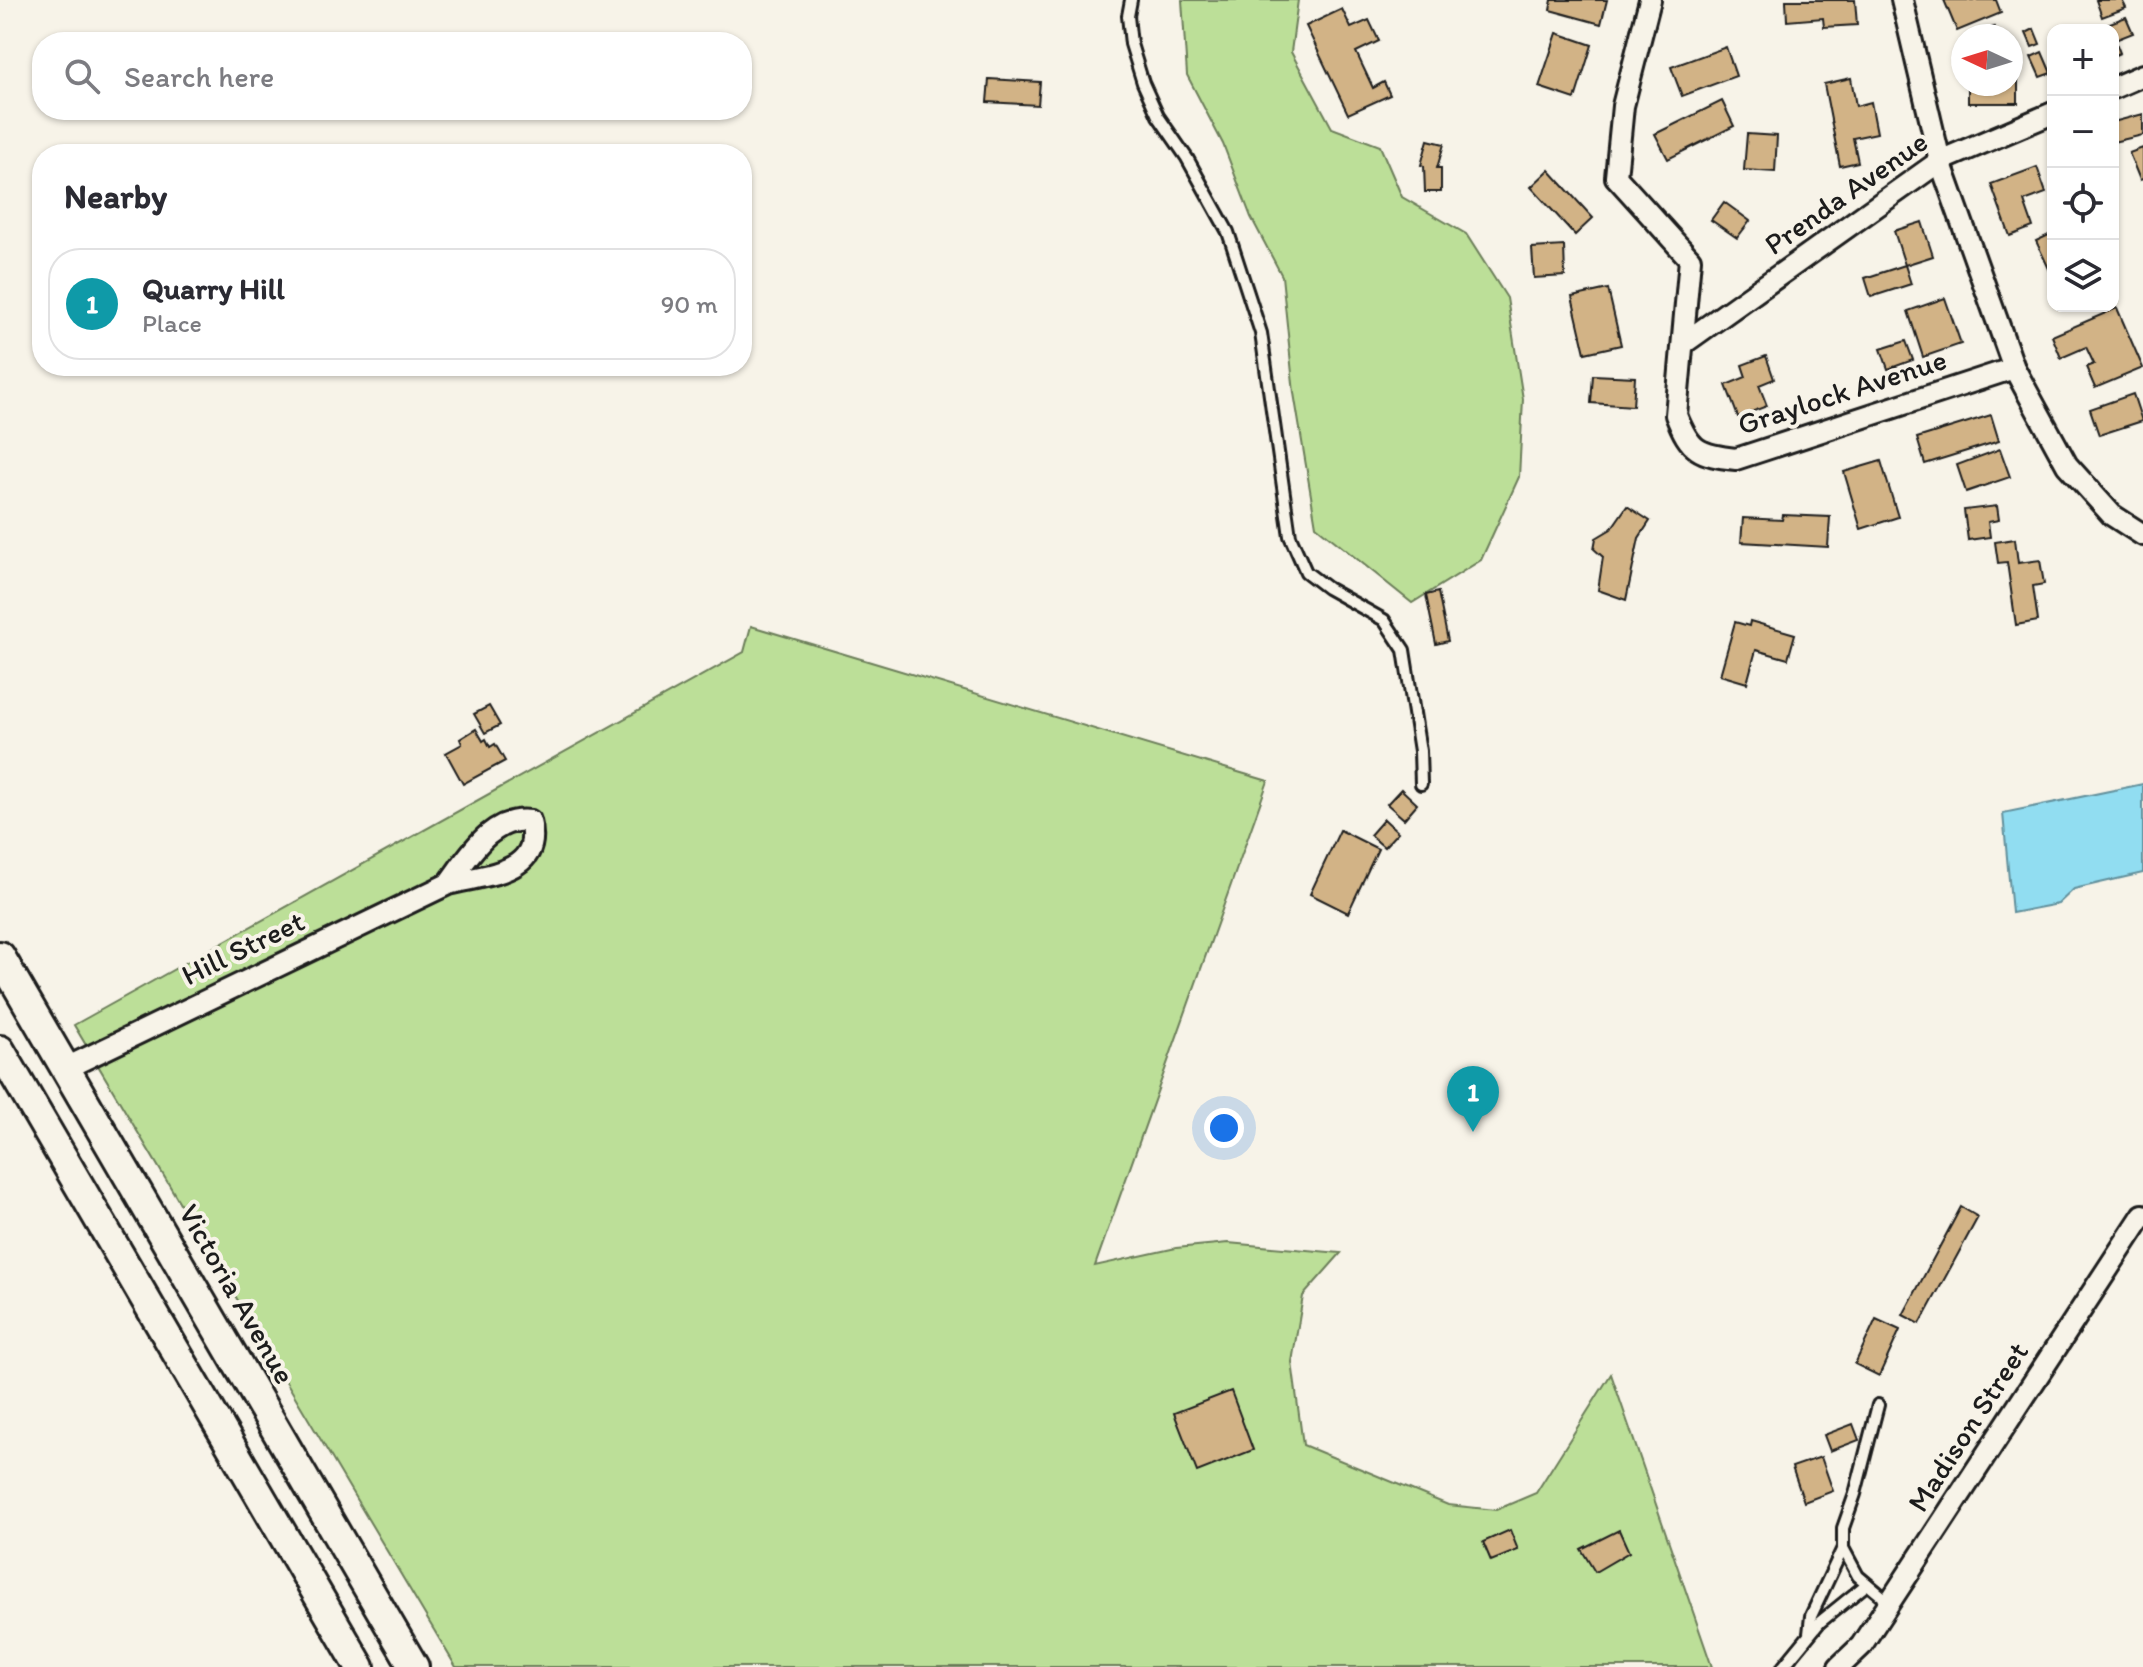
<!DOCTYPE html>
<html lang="en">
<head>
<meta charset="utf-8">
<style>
	body { margin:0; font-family:Itim,sans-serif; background:#f7f7f7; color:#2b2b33 }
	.controls { position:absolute; right:24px; top:24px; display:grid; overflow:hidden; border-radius:16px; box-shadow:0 2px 6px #0004 }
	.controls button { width:72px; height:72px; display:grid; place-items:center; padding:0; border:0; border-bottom:2px solid #e1e1e2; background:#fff; color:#2b2b33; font:40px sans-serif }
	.compass { position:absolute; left:1951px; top:24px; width:72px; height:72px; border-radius:50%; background:#fff; box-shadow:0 2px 6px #0004; rotate:274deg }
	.you { position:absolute; left:1224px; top:1128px; width:28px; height:28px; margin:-20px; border:6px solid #fff; border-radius:50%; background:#1a73e8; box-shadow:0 0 0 12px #1a73e833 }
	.badge { display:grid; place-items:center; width:52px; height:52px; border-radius:50%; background:#c8321e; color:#fff; font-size:26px; font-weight:700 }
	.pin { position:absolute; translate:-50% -66px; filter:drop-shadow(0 2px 4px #0008) }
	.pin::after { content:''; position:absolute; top:42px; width:28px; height:24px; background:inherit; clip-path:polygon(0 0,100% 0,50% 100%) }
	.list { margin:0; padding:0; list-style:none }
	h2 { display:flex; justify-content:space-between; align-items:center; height:104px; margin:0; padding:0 32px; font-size:34px }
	h2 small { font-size:26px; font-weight:400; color:#7c7c81 }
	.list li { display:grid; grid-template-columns:52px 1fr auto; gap:24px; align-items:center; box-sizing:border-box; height:112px; margin:0 16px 16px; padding:0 16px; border:2px solid #e1e1e2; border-radius:32px }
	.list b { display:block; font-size:30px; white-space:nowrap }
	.list p { margin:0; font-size:26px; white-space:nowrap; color:#7c7c81 }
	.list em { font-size:26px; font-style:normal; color:#7c7c81 }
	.icon { flex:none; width:44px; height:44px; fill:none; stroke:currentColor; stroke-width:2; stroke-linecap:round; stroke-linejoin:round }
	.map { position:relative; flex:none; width:2143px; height:1667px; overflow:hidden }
	.search { position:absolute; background:#fff; box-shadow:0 2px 6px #0004; left:32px; top:32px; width:720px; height:88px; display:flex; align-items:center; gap:20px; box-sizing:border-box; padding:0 28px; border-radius:32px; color:#7c7c81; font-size:30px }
	.panel { position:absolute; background:#fff; box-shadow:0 2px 6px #0004; left:32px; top:144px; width:720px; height:232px; border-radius:32px }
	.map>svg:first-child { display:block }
	.green { fill:#bcdf98; stroke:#6c7e5a; stroke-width:2 }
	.water { fill:#91ddf1; stroke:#62909c; stroke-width:2 }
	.building { fill:#d2b386; stroke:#1c1c1c; stroke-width:2 }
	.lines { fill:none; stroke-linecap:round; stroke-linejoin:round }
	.lane-casing { stroke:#1c1c1c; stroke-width:16 }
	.street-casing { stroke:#1c1c1c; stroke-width:26 }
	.secondary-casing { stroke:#1c1c1c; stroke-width:34 }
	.lane { stroke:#f7f3e8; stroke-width:10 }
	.street { stroke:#f7f3e8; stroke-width:20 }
	.secondary { stroke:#f7f3e8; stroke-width:28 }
	.labels { text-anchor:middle; stroke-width:8; stroke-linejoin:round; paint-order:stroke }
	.street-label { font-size:30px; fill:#1c1c1c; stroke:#f7f3e8 }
</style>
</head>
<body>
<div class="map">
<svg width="2143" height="1667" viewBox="0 0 2143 1667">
	<rect width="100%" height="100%" fill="#f7f3e8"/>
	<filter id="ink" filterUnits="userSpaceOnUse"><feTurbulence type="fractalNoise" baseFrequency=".0125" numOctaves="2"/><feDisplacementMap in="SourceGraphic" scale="16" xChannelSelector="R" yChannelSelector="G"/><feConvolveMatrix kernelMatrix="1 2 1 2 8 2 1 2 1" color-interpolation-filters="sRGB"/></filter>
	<g filter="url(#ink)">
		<g class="green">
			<path d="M1182,0H1298L1291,52L1332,128L1380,146L1402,197L1466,234L1507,298L1523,399L1519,477L1481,560L1412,603L1316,526L1294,393L1282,276L1251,217L1223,144L1187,75Z"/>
			<path d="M751,626L1268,781L1095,1266L1176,1248L1228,1243L1341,1253L1303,1296L1292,1362L1303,1445L1448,1505L1496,1510L1536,1493L1611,1374L1712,1667H456L74,1025L744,652Z"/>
		</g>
		<path class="water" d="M2143,784V873L2074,889L2058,904L2012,913L2003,813Z"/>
		<g class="building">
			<path d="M1552,0H1607L1601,24L1550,10Z"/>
			<path d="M1786,0H1855L1857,25L1824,27L1823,18L1787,21Z"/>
			<path d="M1944,0H1996L2001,13L1957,31Z"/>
			<path d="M2096,0H2122L2126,8L2102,17Z"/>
			<path d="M1342,9L1351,28L1369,20L1379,41L1356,52L1373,88L1384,82L1390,95L1348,114L1306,26Z"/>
			<path d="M2126,17L2133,33L2115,40L2120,53L2113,56V30H2091Z"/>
			<path d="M1994,27L1997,36H1966Z"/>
			<path d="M2034,29L2040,44L2032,47L2026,33Z"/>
			<path d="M1557,33L1592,45L1575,99L1539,87Z"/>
			<path d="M1726,47L1736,76L1682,96L1671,67Z"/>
			<path d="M2042,52L2051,73L2040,77L2031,57Z"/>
			<path d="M2011,73H2018V103H1968V84H2011Z"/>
			<path d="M1851,78L1856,106L1871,102L1877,133L1853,138L1858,162L1840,166L1824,84Z"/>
			<path d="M989,79L1040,82L1038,105L987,102Z"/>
			<path d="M1722,101L1734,126L1668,159L1655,134Z"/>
			<path d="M2143,114V135L2113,142V122Z"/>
			<path d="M1747,134L1777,136L1775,172L1744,170Z"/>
			<path d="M1428,140L1444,144L1437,168H1441V192H1425L1424,166L1421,165Z"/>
			<path d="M2143,148V179L2140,180L2129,153Z"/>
			<path d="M2037,167L2046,193L2024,201L2033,227L2010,236L1991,184Z"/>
			<path d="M1549,170L1593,218L1575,235L1531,187Z"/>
			<path d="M1724,202L1750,221L1737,238L1711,220Z"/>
			<path d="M1922,222L1933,256L1905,265L1911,284L1871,297L1865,278L1905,265L1894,231Z"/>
			<path d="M2053,233V273H2051L2036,241Z"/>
			<path d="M1564,246L1565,276L1534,278L1532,248Z"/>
			<path d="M1608,289L1621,345L1585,353L1572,297Z"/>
			<path d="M1945,298L1961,344L1923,357L1908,311Z"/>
			<path d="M2117,308L2143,368L2095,388L2086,367L2094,364L2086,347L2061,358L2052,336Z"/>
			<path d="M1906,341L1913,360L1888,369L1881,349Z"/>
			<path d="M1766,356L1774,379L1759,385L1767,406L1738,417L1726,385L1746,377L1742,365Z"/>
			<path d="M1593,375L1635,377L1633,406L1591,403Z"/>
			<path d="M2133,394L2142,421L2099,435L2090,409Z"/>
			<path d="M1991,415L1999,441L1925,464L1917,438Z"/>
			<path d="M2000,449L2010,477L1966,492L1957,465Z"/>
			<path d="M1881,461L1898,517L1861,529L1844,472Z"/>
			<path d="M1627,506L1650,521L1639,538L1626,600L1598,590L1603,557L1594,549L1596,538L1611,529Z"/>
			<path d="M1997,506L1999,520L1988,522L1990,537L1968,540L1964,510Z"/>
			<path d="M1783,515L1830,517L1828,547L1741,542L1743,518L1782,520Z"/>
			<path d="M2015,539L2018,563L2040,560L2044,584L2033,586L2038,621L2016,625L2007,562L1998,563L1995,542Z"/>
			<path d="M1438,592L1448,641L1436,644L1426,595Z"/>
			<path d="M1750,621L1795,634L1788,659L1756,650L1747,683L1720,675L1735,622L1749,626Z"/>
			<path d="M489,706L500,725L485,733L474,714Z"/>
			<path d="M476,729L483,741L486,739L490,747L495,744L505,761L463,784L446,753L462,744L460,739Z"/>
			<path d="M1401,789L1417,804L1404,819L1387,804Z"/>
			<path d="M1384,819L1398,832L1384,847L1370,835Z"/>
			<path d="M1340,830L1378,849L1348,913L1310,894Z"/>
			<path d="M1961,1207L1978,1217L1920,1324L1903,1315Z"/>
			<path d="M1876,1319L1900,1330L1879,1376L1855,1364Z"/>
			<path d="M1231,1391L1253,1450L1197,1472L1174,1413Z"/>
			<path d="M1853,1424L1859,1440L1830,1451L1824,1435Z"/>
			<path d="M1821,1457L1833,1491L1804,1502L1792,1467Z"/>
			<path d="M1510,1530L1518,1550L1491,1561L1483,1542Z"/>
			<path d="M1619,1530L1629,1552L1595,1572L1581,1549Z"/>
		</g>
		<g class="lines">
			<defs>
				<g id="lane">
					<path d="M1131,0L1128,16L1131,44L1143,83L1158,116L1187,158L1228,232L1261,333L1290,536L1306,572L1327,588L1384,620L1404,650L1420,751L1421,784"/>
					<path d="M1878,1405L1855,1494L1843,1528V1548L1858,1576L1889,1602"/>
					<path d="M1809,1634L1811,1616L1843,1548"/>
					<path d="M1783,1667L1820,1622L1867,1584"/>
				</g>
				<g id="street">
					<path d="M1650,0L1623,106L1616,177L1690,259L1676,415C1690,451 1699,455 1736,459L2014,368"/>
					<path d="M1902,0L1940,161L2014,368L2067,465L2112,515L2143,535"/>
					<path d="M2113,88L2143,75"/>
					<path d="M1684,343L1940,161L2053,113"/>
					<path d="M66,1068L448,884C486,874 544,874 530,821C491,816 469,856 448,884"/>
					<path d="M1839,1667L1861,1646L2143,1215"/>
				</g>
				<g id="secondary">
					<path d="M0,956L414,1667"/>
					<path d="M0,1050L360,1667"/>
				</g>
			</defs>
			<use href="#lane" class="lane-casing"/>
			<use href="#street" class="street-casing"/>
			<use href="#secondary" class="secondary-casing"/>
			<use href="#lane" class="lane"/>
			<use href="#street" class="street"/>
			<use href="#secondary" class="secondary"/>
		</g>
	</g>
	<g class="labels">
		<g class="street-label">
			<text transform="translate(1846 193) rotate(-35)" y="10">Prenda Avenue</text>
			<text transform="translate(1842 392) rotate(-18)" y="10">Graylock Avenue</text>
			<text transform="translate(243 948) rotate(-26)" y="10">Hill Street</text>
			<text transform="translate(237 1294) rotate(60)" y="10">Victoria Avenue</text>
			<text transform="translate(1968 1427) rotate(-57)" y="10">Madison Street</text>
		</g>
	</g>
</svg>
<div class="controls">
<button>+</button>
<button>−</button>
<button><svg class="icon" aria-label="locate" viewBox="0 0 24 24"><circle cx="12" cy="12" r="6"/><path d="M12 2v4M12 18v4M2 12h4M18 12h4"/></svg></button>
<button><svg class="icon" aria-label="layers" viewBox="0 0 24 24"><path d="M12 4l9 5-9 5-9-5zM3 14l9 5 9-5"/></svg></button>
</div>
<svg class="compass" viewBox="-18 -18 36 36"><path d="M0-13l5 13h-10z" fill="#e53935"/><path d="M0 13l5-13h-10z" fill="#7c7c81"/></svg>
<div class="you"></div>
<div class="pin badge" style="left:1473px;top:1132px;background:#0f9aa8">1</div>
<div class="search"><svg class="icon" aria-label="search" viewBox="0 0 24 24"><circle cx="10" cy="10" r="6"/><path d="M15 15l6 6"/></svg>Search here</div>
<section class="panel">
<h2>Nearby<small></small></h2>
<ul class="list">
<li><span class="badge" style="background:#0f9aa8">1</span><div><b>Quarry Hill</b><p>Place</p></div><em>90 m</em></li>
</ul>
</section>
</div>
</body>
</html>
